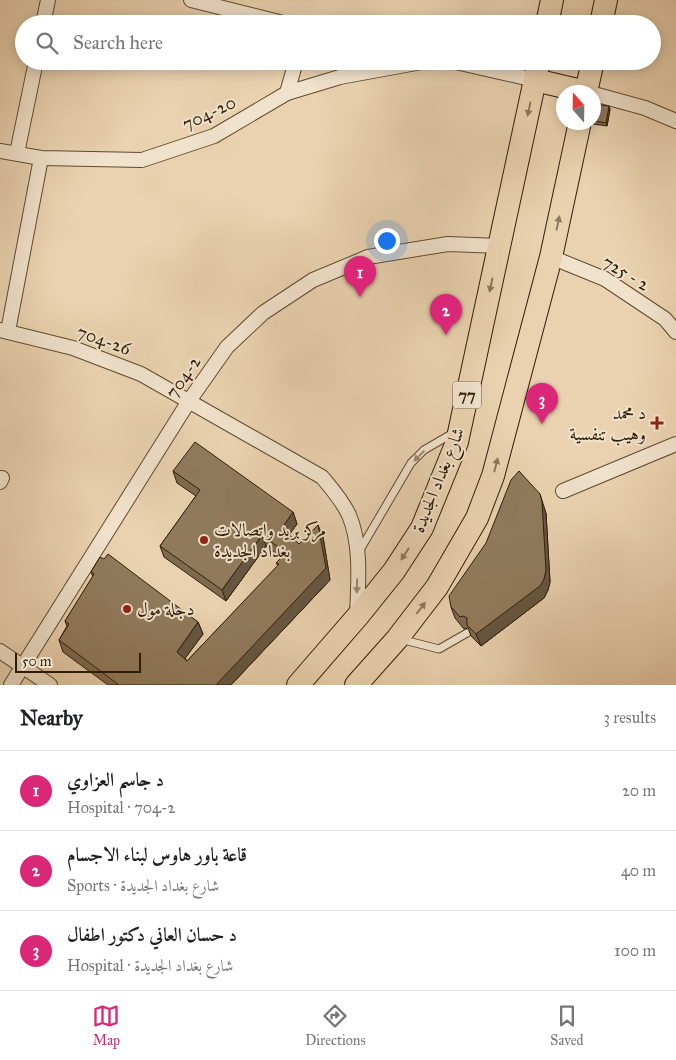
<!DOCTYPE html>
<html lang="en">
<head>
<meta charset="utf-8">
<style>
	body { margin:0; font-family:"IM FELL Great Primer",Amiri,serif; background:#f6f6f6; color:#202124 }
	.compass { position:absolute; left:556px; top:85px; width:45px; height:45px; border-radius:50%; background:#fff; box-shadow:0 2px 12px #0003; rotate:340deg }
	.scale { position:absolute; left:15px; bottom:12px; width:126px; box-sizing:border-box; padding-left:5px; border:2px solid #311d06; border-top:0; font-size:14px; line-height:18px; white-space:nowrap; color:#311d06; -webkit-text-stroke:4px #f1e2cc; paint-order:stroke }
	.you { position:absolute; left:386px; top:240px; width:18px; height:18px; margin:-12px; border:4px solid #fff; border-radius:50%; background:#1a73e8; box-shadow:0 0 0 8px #1a73e833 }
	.badge { display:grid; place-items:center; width:32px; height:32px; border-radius:50%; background:#db2777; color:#fff; font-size:16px; font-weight:700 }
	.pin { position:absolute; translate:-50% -41px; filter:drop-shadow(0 1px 2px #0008) }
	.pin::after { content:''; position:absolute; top:26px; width:18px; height:15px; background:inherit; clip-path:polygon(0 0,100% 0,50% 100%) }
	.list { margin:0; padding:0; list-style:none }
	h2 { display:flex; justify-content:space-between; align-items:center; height:65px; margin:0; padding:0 20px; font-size:21px }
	h2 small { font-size:16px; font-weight:400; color:#757577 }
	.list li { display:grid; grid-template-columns:32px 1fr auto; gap:15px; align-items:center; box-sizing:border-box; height:80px; padding:0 20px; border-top:1px solid #e0e0e0 }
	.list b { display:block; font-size:19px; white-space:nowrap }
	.list p { margin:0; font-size:16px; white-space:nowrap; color:#757577 }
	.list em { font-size:16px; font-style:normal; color:#757577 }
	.icon { flex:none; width:28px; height:28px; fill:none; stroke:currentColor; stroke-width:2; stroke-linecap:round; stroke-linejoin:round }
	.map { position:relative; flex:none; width:676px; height:685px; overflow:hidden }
	.search { position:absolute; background:#fff; box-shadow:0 2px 12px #0003; left:15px; right:15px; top:15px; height:55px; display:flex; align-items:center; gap:12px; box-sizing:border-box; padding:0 18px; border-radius:28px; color:#757577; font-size:19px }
	.sheet { height:305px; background:#fff }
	nav { display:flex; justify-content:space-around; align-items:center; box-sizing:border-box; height:70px; border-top:1px solid #e0e0e0; background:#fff; font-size:14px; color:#757577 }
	nav a { display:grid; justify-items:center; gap:2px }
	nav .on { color:#db2777 }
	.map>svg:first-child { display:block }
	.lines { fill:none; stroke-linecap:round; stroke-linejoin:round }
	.lane-casing { stroke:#5f4a30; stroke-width:9 }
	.street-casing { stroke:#5f4a30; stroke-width:16 }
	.primary-casing { stroke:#311d06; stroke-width:24 }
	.lane { stroke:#f1e2cc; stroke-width:7 }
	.street { stroke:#f1e2cc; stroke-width:14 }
	.primary { stroke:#ead2b0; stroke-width:22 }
	.wall { fill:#7d6a51; stroke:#311d06 }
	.shaded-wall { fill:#665642; stroke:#311d06 }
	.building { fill:#917b5e; stroke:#311d06 }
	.oneway { fill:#8e785b }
	.oneway2 { fill:#9b8973 }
	.poi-dot { fill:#8f2418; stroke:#f1e2cc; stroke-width:2 }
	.labels { text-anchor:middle; stroke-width:4; stroke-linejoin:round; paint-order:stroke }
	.shield { fill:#f1e2cc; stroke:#6b5841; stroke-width:1 }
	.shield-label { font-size:16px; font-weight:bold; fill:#311d06 }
	.street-label { font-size:18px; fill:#311d06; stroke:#f1e2cc }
	.poi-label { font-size:18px; fill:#311d06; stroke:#f1e2cc; text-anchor:start }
</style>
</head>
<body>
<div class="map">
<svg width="676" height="685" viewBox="0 0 676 685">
	<rect width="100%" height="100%" fill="#ead2b0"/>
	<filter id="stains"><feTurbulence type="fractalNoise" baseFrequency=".004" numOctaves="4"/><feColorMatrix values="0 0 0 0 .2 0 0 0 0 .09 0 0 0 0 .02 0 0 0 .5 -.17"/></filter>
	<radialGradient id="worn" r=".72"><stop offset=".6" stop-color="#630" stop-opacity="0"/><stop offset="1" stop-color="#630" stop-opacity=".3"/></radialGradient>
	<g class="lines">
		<defs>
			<g id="lane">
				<path d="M360,550L411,463L424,450L455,432"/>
				<path d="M400,639L439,649L467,633"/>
			</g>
			<g id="street">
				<path d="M191,0L287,24"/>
				<path d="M43,24L48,0"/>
				<path d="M451,61L535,80"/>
				<path d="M287,93L296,61"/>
				<path d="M594,94L645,108L676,121"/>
				<path d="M0,151L41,158L142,160L214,136L287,93L340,77L427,61"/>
				<path d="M17,153L36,61"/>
				<path d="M551,257L605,279L665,319L676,332"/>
				<path d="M0,330L73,348L141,374L322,477C332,489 342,500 349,515C362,546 358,584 357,617"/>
				<path d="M8,331L41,158"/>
				<path d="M0,478H2L0,482"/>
				<path d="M563,491L676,444"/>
				<path d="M0,651L50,685"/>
				<path d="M11,685L189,401L227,347L263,313L313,280L368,257L448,244L500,246"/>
			</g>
			<g id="primary">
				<path d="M547,24L552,0"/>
				<path d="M601,24L606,0"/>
				<path d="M535,80L586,92"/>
				<path d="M586,92L593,61"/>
				<path d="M298,685L357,617L394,571L422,528L457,442L539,61"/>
				<path d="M356,685L397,639L437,587L477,518L493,476L551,257L580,122"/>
			</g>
		</defs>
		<use href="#lane" class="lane-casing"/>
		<use href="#street" class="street-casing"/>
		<use href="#primary" class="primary-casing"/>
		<use href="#lane" class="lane"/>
		<use href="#street" class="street"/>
		<use href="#primary" class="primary"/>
	</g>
	<g class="wall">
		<path d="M594,104L610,109L607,126L593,124Z"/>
		<path d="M173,471L293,512L297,524L289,535L299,544L323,537L330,580L231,685H108L63,652L59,640L67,626L65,621L93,577L91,572L198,622L203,634L185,658L187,661L278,566L276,563L281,558L266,546L226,601L164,557L160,546L196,496L177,483Z"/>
		<path d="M546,513L550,582L548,590L544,598L481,646L471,636L468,628L464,629L455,618L451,607Z"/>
	</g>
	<g class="shaded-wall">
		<path d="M609,106L610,109L607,126L606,123Z"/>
		<path d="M540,494L546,513L550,582L548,590L544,598L481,646L476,634Z"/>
		<path d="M293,512L297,524L286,539L282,528Z"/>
		<path d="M318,525L323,537L330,580L231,685H216Z"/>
		<path d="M262,535L266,546L226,601L222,590Z"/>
		<path d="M198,622L203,634L181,664L177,652Z"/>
	</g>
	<g class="building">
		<path d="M594,104L609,106L606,123L594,121Z"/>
		<path d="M195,442L293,512L282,528L299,544L318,525L326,568L216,685H119L59,640L69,624L65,621L94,574L91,572L100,557L104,559L108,554L198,622L177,652L187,661L279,564L276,563L286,553L262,535L222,590L160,546L200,490L173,471Z"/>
		<path d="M519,471L540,494L542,502L546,570L544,579L540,586L476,634L467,625V618L463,616L460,617L451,607L449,596L486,543L511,480Z"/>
	</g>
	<defs><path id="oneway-solid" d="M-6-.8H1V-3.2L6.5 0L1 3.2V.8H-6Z" transform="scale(1.25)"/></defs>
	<g class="oneway">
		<use href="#oneway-solid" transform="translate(529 109) rotate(102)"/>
		<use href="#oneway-solid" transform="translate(558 223) rotate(-78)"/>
		<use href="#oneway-solid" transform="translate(491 285) rotate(102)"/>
		<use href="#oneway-solid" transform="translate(496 465) rotate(-76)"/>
		<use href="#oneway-solid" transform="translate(405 554) rotate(123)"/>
		<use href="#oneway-solid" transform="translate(421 608) rotate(-52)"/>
	</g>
	<g class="oneway2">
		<use href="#oneway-solid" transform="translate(419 456) rotate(135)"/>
		<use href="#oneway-solid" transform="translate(357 586) rotate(91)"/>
	</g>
	<g class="poi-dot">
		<path d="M654.5 415.5h5v5h5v5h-5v5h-5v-5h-5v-5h5z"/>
		<circle cx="204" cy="540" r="5"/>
		<circle cx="127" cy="609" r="5"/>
	</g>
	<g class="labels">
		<rect class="shield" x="453" y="381.5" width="28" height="27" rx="4"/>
		<g class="shield-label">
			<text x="467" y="401">77</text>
		</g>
		<g class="street-label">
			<text transform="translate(209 113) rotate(-25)" y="6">704-20</text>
			<text transform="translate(626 273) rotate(31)" y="6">725 - 2</text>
			<text transform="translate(104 340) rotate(20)" y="6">704-26</text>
			<text transform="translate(183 377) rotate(-55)" y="6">704-2</text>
			<text transform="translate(438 480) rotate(-68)" y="6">شارع بغداد الجديدة</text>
		</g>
		<g class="poi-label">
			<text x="646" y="419" text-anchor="end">د محمد<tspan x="646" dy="21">وهيب تنفسية</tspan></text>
			<text x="214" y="536">مركز بريد واتصالات<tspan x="214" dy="21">بغداد الجديدة</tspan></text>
			<text x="137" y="615">دجلة مول</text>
		</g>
	</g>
	<rect width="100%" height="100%" filter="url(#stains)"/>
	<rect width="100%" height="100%" fill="url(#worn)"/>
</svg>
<svg class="compass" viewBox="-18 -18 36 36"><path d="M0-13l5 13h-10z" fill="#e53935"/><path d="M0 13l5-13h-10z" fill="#757577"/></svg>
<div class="scale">50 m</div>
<div class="you"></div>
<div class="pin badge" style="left:360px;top:297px">1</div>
<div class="pin badge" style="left:446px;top:335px">2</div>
<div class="pin badge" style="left:542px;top:424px">3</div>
<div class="search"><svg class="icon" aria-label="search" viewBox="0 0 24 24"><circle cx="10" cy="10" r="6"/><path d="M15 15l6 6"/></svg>Search here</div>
</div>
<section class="sheet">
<h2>Nearby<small>3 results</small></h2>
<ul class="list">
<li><span class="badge">1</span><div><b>د جاسم العزاوي</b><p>Hospital · 704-2</p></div><em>20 m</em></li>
<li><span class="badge">2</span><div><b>قاعة باور هاوس لبناء الاجسام</b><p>Sports · شارع بغداد الجديدة</p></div><em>40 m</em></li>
<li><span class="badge">3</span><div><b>د حسان العاني دكتور اطفال</b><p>Hospital · شارع بغداد الجديدة</p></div><em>100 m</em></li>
</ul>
</section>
<nav>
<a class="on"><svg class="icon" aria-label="map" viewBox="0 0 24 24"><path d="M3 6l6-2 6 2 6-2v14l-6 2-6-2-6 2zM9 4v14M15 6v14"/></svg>Map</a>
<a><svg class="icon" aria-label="directions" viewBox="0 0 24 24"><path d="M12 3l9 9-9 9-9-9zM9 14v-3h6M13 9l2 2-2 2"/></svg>Directions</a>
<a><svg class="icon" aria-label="saved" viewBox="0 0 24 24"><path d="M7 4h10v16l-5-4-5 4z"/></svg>Saved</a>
</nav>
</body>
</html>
